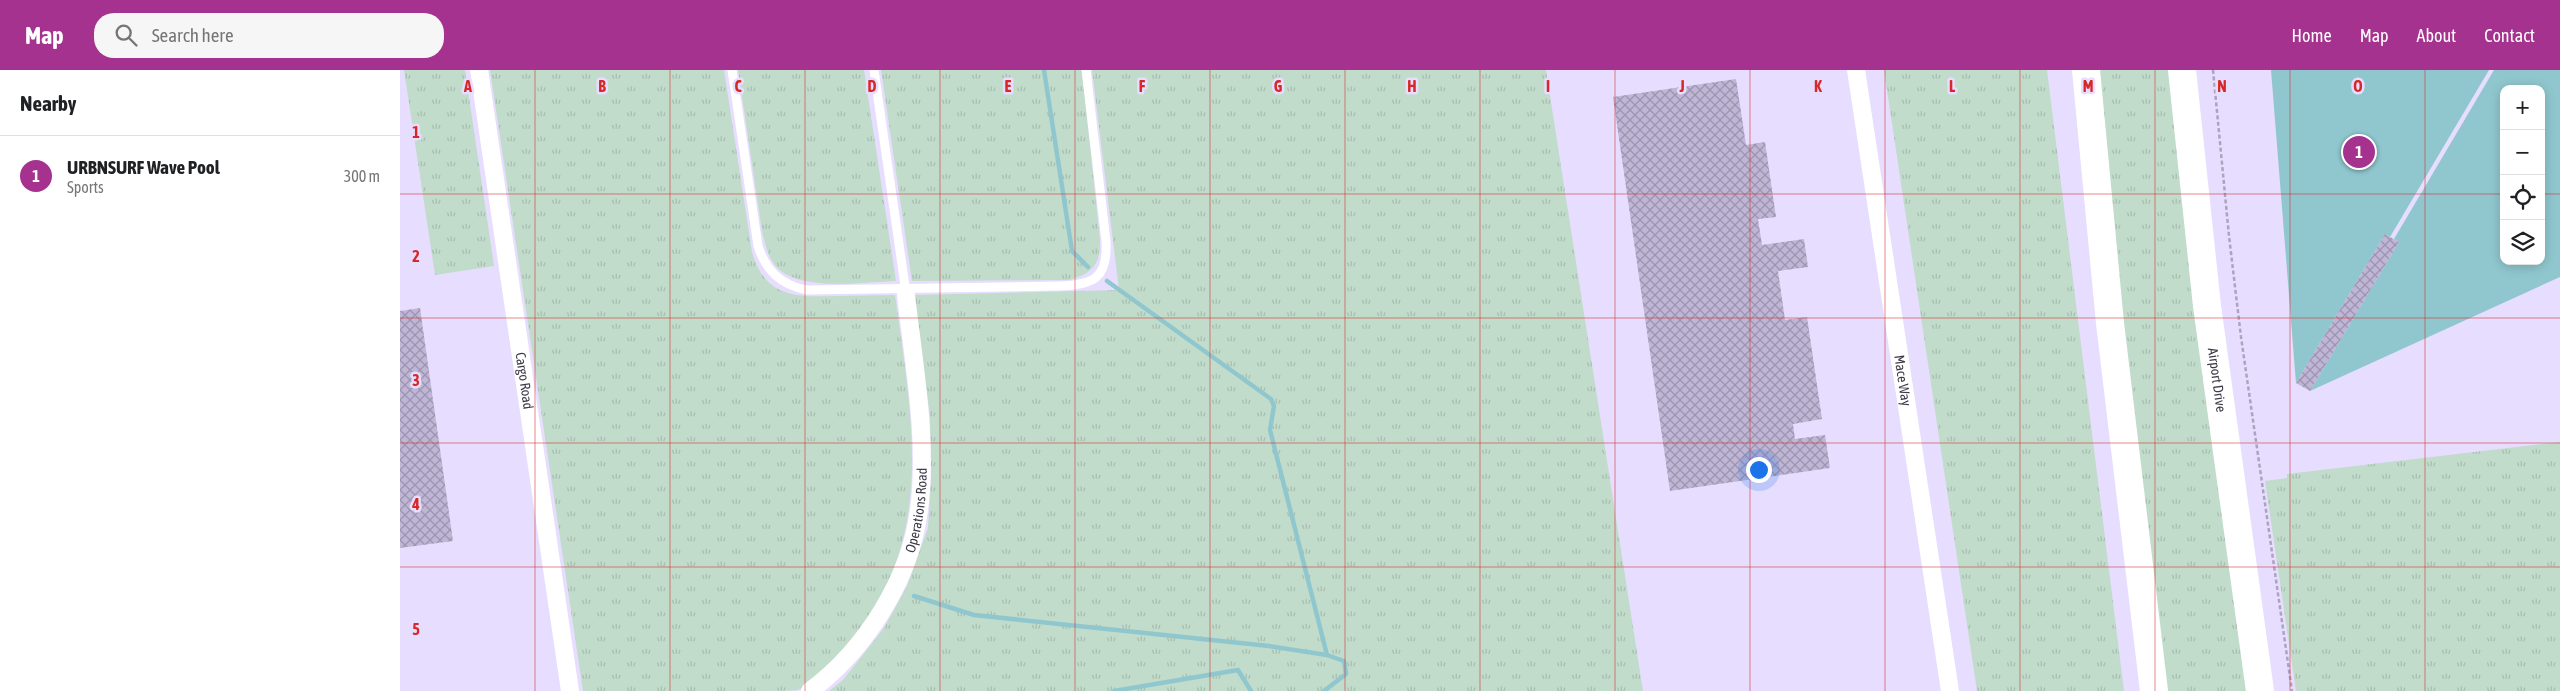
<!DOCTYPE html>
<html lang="en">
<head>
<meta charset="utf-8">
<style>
	body { margin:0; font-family:"Asap Condensed",sans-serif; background:#f6f6f6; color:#202124 }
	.controls { position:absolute; right:15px; top:15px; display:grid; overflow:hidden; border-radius:10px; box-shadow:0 2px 12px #0003 }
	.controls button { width:45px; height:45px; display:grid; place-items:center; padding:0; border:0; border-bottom:1px solid #e0e0e0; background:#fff; color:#202124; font:25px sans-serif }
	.you { position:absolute; left:1358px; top:399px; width:18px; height:18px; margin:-12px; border:4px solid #fff; border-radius:50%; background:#1a73e8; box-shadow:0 0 0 8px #1a73e833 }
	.badge { display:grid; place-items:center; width:32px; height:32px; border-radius:50%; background:#a5328e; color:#fff; font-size:16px; font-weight:700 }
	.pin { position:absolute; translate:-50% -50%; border:2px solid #fff; box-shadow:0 1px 5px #0006 }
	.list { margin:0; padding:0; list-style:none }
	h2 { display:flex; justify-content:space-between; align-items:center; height:65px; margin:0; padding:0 20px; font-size:21px }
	h2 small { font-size:16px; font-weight:400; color:#757577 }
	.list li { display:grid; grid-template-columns:32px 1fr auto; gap:15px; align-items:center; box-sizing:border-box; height:80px; padding:0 20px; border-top:1px solid #e0e0e0 }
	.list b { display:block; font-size:19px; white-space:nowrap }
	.list p { margin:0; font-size:16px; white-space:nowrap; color:#757577 }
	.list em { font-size:16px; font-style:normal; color:#757577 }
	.icon { flex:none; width:28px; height:28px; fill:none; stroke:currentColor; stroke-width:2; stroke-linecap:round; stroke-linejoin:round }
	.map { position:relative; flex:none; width:2160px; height:621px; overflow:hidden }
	header { display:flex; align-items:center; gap:30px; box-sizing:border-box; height:70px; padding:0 25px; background:#a5328e; color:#fff }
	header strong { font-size:24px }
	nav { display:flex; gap:28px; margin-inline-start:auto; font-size:18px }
	.search { width:350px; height:45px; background:#f6f6f6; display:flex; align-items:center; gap:12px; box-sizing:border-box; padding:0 18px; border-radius:20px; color:#757577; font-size:19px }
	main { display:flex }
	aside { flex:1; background:#fff }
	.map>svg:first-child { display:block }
	.grass { fill:url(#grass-tufts) }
	.water { fill:#90c7ce; fill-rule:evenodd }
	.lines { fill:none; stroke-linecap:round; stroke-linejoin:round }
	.stream { stroke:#90c7ce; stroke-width:4.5 }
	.building { fill:url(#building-cross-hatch) }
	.path { stroke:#aca4be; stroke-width:2.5; stroke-dasharray:4 2.5; stroke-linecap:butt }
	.service { stroke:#fff; stroke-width:9 }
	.minor { stroke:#fff; stroke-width:18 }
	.primary { stroke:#fff; stroke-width:28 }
	.grid { fill:none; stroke:#d62828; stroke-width:1; stroke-opacity:0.55 }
	.labels { text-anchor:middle; stroke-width:5; stroke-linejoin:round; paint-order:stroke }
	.street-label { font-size:14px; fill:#3e3a47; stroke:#e7ddfe }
	.grid-label { font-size:16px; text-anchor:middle; font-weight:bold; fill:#d62828; stroke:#e7ddfe; stroke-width:5; stroke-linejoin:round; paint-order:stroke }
</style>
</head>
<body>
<header>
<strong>Map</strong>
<div class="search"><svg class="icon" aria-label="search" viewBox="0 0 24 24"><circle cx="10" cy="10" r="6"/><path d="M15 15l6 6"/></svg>Search here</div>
<nav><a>Home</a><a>Map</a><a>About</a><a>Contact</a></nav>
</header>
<main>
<aside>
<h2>Nearby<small></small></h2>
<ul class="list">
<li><span class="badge">1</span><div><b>URBNSURF Wave Pool</b><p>Sports</p></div><em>300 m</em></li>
</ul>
</aside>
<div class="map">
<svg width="2160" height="621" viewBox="0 0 2160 621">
	<defs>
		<pattern id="grass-tufts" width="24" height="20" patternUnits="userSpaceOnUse" patternTransform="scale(1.25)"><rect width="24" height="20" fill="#c1dccb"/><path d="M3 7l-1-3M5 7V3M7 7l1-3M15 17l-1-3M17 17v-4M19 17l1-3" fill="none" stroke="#a7beb0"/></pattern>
		<pattern id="building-cross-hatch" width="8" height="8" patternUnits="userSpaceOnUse" patternTransform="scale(1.25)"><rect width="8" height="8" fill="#bfb5d5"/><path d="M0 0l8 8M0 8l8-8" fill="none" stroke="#9d94af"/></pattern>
	</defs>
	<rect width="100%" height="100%" fill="#e7ddfe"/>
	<g class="grass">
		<path d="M4,0H65L94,196L35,205Z"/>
		<path d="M90,0H324L352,182C365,228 396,227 437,226C457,226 476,225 495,225C512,349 538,470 448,575C434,591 417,611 398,620C390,621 363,621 353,621C296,621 239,621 183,621Z"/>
		<path d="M338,0H464L496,211C464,212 395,223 374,194C367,184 365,173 362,161Z"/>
		<path d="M481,0H682L700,170C700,195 693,203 669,210L512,211Z"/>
		<path d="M692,0H1146L1243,621H429L443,610L484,558L507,516L528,458L531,409L530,347L514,225L719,220Z"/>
		<path d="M1484,0H1647L1724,621H1577Z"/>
		<path d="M1699,0H1770L1849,621H1766L1735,391Z"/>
		<path d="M2160,372V621H1896L1865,411L1887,408V404Z"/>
	</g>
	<g class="water">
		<path d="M1871,0H2089L1990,167L1985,164L1896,313Z"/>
		<path d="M2094,0H2160V207L1910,321L1999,172L1994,169ZM2104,19H2141V191H2104Z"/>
	</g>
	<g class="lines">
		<g class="stream">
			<path d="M644,0L672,181L688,197"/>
			<path d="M707,211L871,329L874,336L870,360L927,585L944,591L946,604L924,621"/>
			<path d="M514,526L574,545L869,576L927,585"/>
			<path d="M714,621L838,600L851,621"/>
		</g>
	</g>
	<g class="building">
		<path d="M1336,9L1346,75L1365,72L1376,147L1358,149L1362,175L1404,169L1408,197L1378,201L1385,250L1407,247L1422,349L1393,354L1395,369L1425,365L1430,398L1270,421L1213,27Z"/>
		<path d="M1985,164L1999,172L1910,321L1896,313Z"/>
		<path d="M20,238L53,471L0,478V241Z"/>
	</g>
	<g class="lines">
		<path class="path" d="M1813,0L1829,166L1841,267L1892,621"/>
		<g class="service">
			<path d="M332,0L358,176C366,201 381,215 407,220L659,216C694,215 708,208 706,171L686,0"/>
			<path d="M474,0L506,223"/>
		</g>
		<g class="minor">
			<path id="s1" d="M79,0L170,621"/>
			<path id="s2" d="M1456,0L1550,621"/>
			<path id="s3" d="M410,621C465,580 510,510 519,440C528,370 514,296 506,225"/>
		</g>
		<g class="primary">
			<path d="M1686,0L1710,253L1754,621"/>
			<path id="s4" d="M1782,0L1807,236L1860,621"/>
		</g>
	</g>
	<path class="grid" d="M135,0V621M270,0V621M405,0V621M540,0V621M675,0V621M810,0V621M945,0V621M1080,0V621M1215,0V621M1350,0V621M1485,0V621M1620,0V621M1755,0V621M1890,0V621M2025,0V621M0,124H2104M2141,124H2160M0,248H2160M0,373H2160M0,497H2160"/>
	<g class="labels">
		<g class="street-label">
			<text dy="5" stroke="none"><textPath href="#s1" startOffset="314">Cargo Road</textPath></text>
			<text dy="5" stroke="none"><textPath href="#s2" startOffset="314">Mace Way</textPath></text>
			<text dy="5" stroke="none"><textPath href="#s4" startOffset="312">Airport Drive</textPath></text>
			<text dy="5" stroke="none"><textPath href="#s3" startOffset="216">Operations Road</textPath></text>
		</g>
	</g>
	<g class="grid-label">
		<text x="68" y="22">A</text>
		<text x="202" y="22">B</text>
		<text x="338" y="22">C</text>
		<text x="472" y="22">D</text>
		<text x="608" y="22">E</text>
		<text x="742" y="22">F</text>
		<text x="878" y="22">G</text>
		<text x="1012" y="22">H</text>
		<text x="1148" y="22">I</text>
		<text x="1282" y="22">J</text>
		<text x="1418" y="22">K</text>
		<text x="1552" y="22">L</text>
		<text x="1688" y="22">M</text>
		<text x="1822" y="22">N</text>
		<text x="1958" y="22">O</text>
		<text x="16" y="68">1</text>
		<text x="16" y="192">2</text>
		<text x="16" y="316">3</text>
		<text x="16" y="440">4</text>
		<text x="16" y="565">5</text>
	</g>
</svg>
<div class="controls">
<button>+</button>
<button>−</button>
<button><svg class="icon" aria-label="locate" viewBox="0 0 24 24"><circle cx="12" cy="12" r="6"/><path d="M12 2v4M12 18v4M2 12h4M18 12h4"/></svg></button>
<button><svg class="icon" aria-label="layers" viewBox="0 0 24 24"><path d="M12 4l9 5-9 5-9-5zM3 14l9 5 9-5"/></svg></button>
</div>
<div class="you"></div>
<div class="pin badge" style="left:1959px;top:82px">1</div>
</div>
</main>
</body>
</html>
